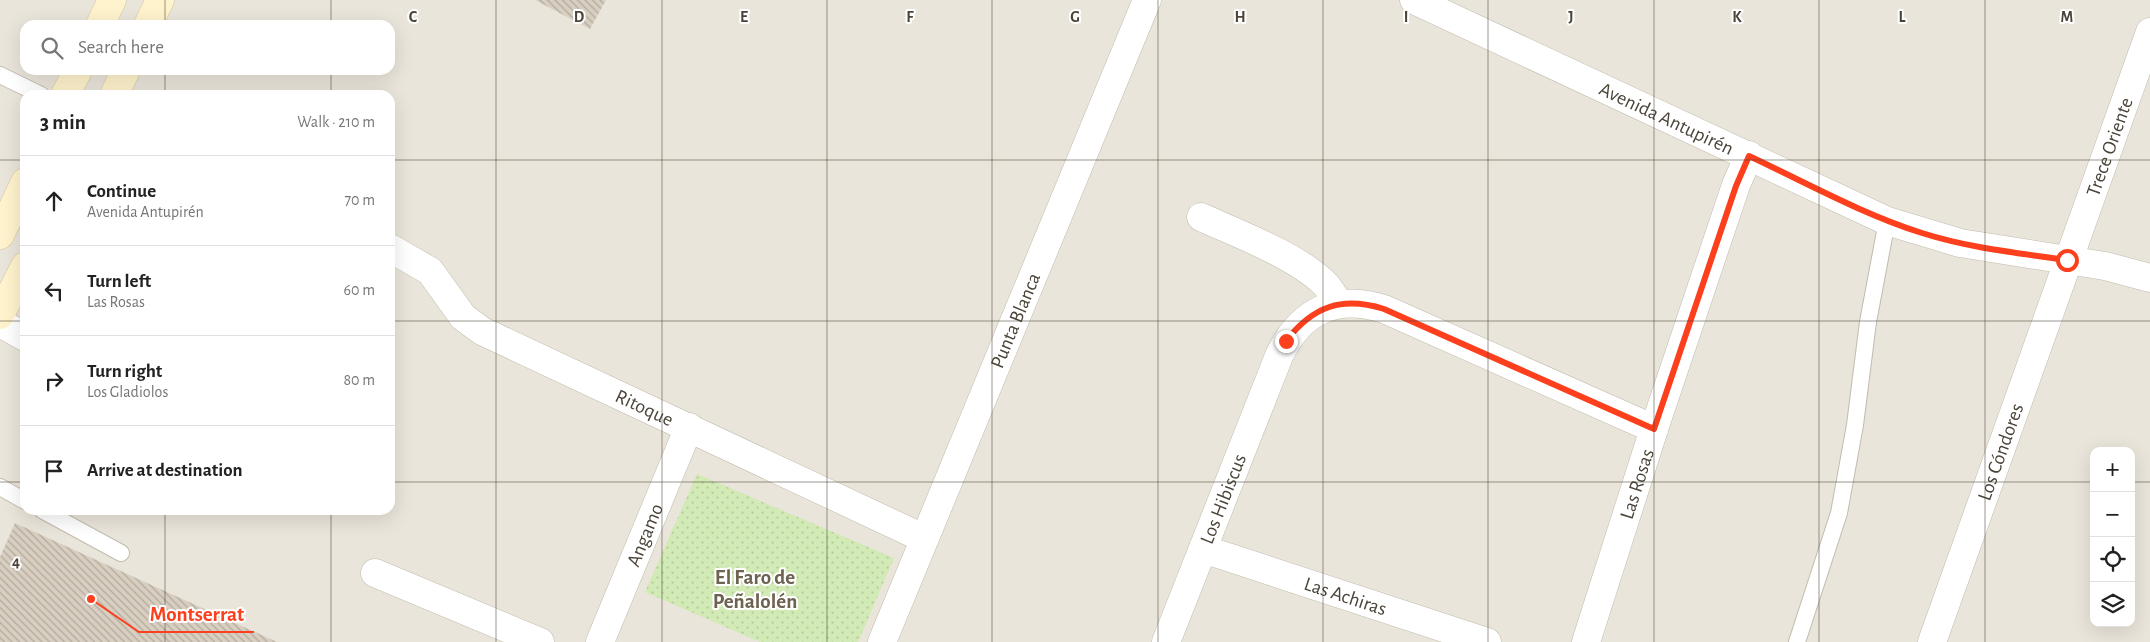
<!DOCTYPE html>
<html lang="en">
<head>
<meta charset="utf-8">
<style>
	body { margin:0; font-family:"Alegreya Sans",sans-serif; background:#f2f2f2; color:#222 }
	.controls { position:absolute; right:15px; bottom:15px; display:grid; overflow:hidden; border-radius:10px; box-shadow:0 5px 20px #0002 }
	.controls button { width:45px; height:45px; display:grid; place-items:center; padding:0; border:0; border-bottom:1px solid #e0e0e0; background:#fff; color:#222; font:25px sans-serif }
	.stop { position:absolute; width:15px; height:15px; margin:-11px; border:4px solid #fc3f1d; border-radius:50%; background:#fff }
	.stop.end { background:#fc3f1d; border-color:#fff; box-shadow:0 1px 5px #0008 }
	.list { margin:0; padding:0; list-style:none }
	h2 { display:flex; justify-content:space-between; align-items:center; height:65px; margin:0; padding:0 20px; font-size:21px }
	h2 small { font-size:16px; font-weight:400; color:#767676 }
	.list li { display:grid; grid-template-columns:32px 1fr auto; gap:15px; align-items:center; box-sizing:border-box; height:90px; padding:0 20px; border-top:1px solid #e0e0e0 }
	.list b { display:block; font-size:19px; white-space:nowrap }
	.list p { margin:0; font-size:16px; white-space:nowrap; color:#767676 }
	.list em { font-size:16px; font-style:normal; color:#767676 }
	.icon { flex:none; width:28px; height:28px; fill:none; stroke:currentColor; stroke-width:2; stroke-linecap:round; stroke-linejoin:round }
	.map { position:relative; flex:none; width:2150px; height:642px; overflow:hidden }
	.search { position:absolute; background:#fff; box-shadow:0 5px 20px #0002; left:20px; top:20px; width:375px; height:55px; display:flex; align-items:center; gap:12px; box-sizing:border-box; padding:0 18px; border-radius:15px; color:#767676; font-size:19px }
	.panel { position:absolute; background:#fff; box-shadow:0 5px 20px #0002; left:20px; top:90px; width:375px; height:425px; border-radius:15px }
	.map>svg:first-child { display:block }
	.residential { fill:#eae5da; fill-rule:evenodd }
	.grass { fill:url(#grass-dots) }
	.building { fill:url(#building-back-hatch) }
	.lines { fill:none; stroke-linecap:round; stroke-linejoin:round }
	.service-casing { stroke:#c2bbae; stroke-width:18 }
	.minor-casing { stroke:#c2bbae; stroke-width:29 }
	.tertiary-casing { stroke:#c2bbae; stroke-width:29 }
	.secondary-casing { stroke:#d6c79b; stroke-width:29 }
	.service { stroke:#fff; stroke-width:16 }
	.minor { stroke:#fff; stroke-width:28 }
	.tertiary { stroke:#fff; stroke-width:28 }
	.secondary { stroke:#fff3cd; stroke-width:28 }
	.route { stroke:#fc3f1d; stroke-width:6 }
	.grid { fill:none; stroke:#4b4439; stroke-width:1; stroke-opacity:0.55 }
	.labels { text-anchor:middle; stroke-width:4; stroke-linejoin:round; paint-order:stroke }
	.street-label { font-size:20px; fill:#4b4439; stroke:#fff }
	.neighbourhood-label { font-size:21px; font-weight:bold; fill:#6e6250; stroke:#fff }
	.grid-label { font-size:16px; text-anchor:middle; font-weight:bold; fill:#4b4439; stroke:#fff; stroke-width:4; stroke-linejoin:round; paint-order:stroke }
	.leader { fill:none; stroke:#fc3f1d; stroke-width:2 }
	.callout-dot { fill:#fc3f1d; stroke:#fff; stroke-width:2 }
	.callout-label { font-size:21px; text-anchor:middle; font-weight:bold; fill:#fc3f1d; stroke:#fff; stroke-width:4; stroke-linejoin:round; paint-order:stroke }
</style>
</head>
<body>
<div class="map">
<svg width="2150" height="642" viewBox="0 0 2150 642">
	<defs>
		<pattern id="grass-dots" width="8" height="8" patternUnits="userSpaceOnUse" patternTransform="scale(1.25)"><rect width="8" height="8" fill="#d2eab5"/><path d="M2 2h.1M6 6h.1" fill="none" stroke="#b6ca9c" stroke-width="1.8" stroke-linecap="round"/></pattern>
		<pattern id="building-back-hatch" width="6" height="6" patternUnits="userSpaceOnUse" patternTransform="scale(1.25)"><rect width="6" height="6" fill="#d8cfc1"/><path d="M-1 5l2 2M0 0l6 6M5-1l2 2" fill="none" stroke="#b1aa9e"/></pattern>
	</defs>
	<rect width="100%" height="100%" fill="#f6f3ec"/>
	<path class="residential" d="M0,0H2150V642H0ZM25,25H390V70H25ZM25,95H390V510H25ZM2094,451H2131V623H2094Z"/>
	<path class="grass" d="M697,474L894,558L858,642H760L645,592Z"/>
	<g class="building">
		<path d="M535,0H606L590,29Z"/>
		<path d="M15,523L277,642H0V557Z"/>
	</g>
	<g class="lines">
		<defs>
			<g id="service">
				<path d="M0,75L41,95"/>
				<path d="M0,487L25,501"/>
				<path d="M42,510L121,553"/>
				<path d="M1797,642L1839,513L1855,425L1868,322L1887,221"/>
			</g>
			<g id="minor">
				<path d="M1201,217C1238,234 1293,254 1323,282C1330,288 1334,296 1338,304"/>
				<path id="s1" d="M390,248L430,271L463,317L482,331L923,538"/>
				<path d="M0,323L25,337"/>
				<path id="s2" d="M1203,549L1487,642"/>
				<path d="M375,573L540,642"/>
				<path id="s3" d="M600,642L689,427"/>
				<path id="s4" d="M882,642L1147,0"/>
				<path id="s5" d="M1166,642L1279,356C1301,310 1336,294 1384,309L1654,429"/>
				<path id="s6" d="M1586,642L1654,429L1736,185L1749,155"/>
				<path id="s7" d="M1932,642L2150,32"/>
			</g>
			<g id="tertiary">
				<path id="s8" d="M1414,0L1887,221L1960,243L2105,266L2150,278"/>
			</g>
			<g id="secondary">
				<path d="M100,25L112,0"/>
				<path d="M148,25L160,0"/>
				<path d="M65,95L78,70"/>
				<path d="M114,95L126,70"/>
				<path d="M0,235L25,182"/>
				<path d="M0,315L25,266"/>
			</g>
		</defs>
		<use href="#service" class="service-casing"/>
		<use href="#minor" class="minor-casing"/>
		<use href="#tertiary" class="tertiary-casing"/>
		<use href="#secondary" class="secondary-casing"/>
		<use href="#service" class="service"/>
		<use href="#minor" class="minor"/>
		<use href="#tertiary" class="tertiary"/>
		<use href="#secondary" class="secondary"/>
	</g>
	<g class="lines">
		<path class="route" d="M1286,341C1313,306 1342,296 1384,309L1654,429L1736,186L1749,156C1805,182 1862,214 1922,233C1969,248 2018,253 2067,260"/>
	</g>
	<path class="grid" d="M165,0V25M331,0V25M496,0V642M662,0V642M827,0V642M992,0V642M1158,0V642M1323,0V642M1488,0V642M1654,0V642M1819,0V642M1985,0V642M165,70V95M331,70V95M0,160H25M390,160H2150M0,321H25M390,321H2150M0,482H25M390,482H2094M2131,482H2150M165,510V642M331,510V642"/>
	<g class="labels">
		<g class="street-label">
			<text dy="7" stroke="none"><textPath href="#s8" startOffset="279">Avenida Antupirén</textPath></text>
			<text dy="7" stroke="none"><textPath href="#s7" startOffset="526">Trece Oriente</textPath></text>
			<text dy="7" stroke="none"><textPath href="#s4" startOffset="348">Punta Blanca</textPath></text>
			<text dy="7" stroke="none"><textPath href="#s1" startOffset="306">Ritoque</textPath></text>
			<text dy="7" stroke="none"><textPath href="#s7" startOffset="202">Los Cóndores</textPath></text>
			<text dy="7" stroke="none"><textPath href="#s6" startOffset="166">Las Rosas</textPath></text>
			<text dy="7" stroke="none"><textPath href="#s5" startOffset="154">Los Hibiscus</textPath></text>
			<text dy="7" stroke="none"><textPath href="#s3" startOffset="116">Angamo</textPath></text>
			<text dy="7" stroke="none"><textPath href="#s2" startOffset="150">Las Achiras</textPath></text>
		</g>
		<g class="neighbourhood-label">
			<text x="755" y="584">El Faro de<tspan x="755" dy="24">Peñalolén</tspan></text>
		</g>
	</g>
	<g class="grid-label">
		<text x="413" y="22">C</text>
		<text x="579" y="22">D</text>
		<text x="744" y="22">E</text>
		<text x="910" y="22">F</text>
		<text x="1075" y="22">G</text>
		<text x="1240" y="22">H</text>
		<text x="1406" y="22">I</text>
		<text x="1571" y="22">J</text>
		<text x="1737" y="22">K</text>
		<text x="1902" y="22">L</text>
		<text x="2067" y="22">M</text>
		<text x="16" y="567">4</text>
	</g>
	<path class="leader" d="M91 599L139 632H254"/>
	<circle class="callout-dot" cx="91" cy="599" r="5"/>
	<g class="callout-label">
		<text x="197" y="621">Montserrat</text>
	</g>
</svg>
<div class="controls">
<button>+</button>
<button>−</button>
<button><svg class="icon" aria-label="locate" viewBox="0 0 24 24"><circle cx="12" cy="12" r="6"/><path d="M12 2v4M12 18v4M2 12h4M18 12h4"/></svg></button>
<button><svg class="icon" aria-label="layers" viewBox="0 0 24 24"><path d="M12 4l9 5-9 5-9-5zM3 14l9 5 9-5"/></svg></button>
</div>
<div class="stop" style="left:2067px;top:260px"></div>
<div class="stop end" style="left:1286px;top:341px"></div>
<div class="search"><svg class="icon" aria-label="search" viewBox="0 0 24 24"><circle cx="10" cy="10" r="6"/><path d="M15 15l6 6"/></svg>Search here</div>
<section class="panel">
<h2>3 min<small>Walk · 210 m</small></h2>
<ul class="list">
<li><svg class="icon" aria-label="ahead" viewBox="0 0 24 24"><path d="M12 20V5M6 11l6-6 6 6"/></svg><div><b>Continue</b><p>Avenida Antupirén</p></div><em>70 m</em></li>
<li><svg class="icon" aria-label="left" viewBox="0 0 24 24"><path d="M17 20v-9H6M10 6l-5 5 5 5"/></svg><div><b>Turn left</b><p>Las Rosas</p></div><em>60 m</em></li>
<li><svg class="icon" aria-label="right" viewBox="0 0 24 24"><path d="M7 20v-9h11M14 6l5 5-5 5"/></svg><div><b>Turn right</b><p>Los Gladiolos</p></div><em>80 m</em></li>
<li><svg class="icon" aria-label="arrive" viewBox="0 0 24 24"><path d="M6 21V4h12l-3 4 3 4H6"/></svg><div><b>Arrive at destination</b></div></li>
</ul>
</section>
</div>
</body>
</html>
